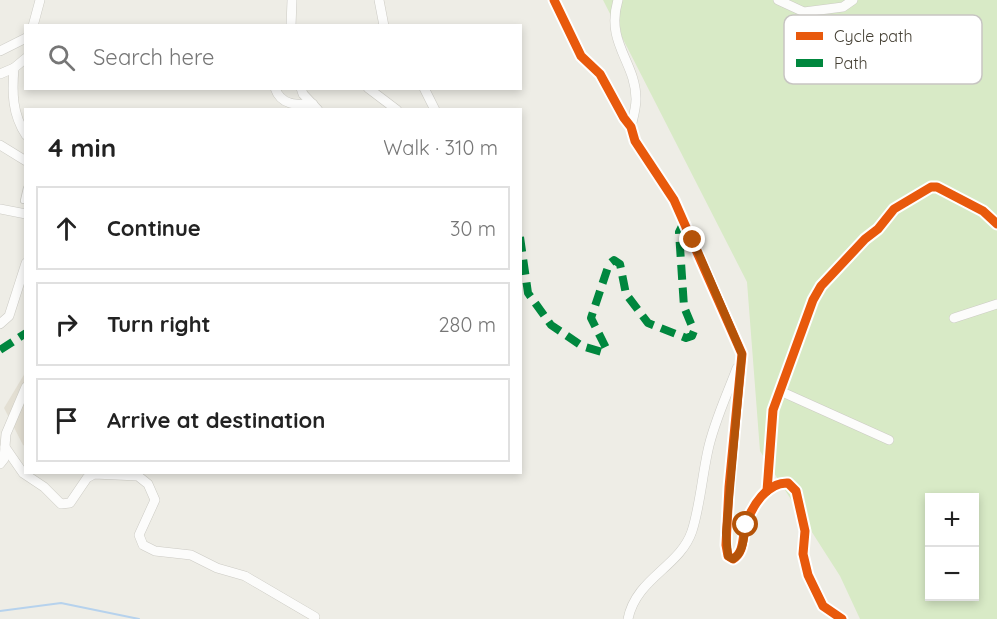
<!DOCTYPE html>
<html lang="en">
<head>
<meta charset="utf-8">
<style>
	body { margin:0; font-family:Quicksand,sans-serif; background:#f2f2f2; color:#222 }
	.controls { position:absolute; right:18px; bottom:18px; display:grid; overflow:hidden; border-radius:0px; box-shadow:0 3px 9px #0003 }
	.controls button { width:54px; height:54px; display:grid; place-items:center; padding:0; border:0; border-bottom:2px solid #e0e0e0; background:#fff; color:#222; font:30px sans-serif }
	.stop { position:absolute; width:18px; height:18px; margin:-14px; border:4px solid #b45309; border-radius:50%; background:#fff }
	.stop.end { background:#b45309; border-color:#fff; box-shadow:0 2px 6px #0008 }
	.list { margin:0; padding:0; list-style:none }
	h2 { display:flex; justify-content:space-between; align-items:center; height:78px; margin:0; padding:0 24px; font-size:26px }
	h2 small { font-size:20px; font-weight:400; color:#767676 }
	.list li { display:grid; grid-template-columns:39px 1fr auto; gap:18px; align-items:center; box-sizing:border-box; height:84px; margin:0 12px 12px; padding:0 12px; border:2px solid #e0e0e0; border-radius:0px }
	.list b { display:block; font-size:22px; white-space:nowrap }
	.list em { font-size:20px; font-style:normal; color:#767676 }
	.icon { flex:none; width:33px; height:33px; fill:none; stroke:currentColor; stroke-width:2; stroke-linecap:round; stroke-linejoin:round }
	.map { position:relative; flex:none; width:997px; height:619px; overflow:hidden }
	.search { position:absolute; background:#fff; box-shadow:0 3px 9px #0003; left:24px; top:24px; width:498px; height:66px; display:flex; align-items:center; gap:15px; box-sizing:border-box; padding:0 21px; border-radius:0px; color:#767676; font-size:22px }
	.panel { position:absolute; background:#fff; box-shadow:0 3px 9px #0003; left:24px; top:108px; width:498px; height:366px; border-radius:0px }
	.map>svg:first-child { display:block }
	.residential { fill:#e3dfd3 }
	.green { fill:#d8eac6; fill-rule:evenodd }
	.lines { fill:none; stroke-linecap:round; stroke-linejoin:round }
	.stream { stroke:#b6d2ed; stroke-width:2 }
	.lane-casing { stroke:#cccbc4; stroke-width:6 }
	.street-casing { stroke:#cccbc4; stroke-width:10 }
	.lane { stroke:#fcfcfb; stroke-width:4.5 }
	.street { stroke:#fcfcfb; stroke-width:9 }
	.quiet { stroke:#00873e; stroke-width:8; stroke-dasharray:15 8; stroke-linecap:butt }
	.cycleway-casing { stroke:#fff; stroke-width:13 }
	.cycleway { stroke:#e8590c; stroke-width:9 }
	.route { stroke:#b45309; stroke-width:8 }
	.key { fill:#fff; stroke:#c7c5c2; stroke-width:1.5 }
	.key-label { font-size:16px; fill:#443f33 }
</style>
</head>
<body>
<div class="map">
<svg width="997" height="619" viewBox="0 0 997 619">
	<rect width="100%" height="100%" fill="#eeede6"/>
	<path class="residential" d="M25,373V446L23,445L4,408Z"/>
	<path class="green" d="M603,0H997V619H860L840,576L760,451L747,282ZM930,498H974V596H930Z"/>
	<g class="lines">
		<path class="stream" d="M0,611L61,603L139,619"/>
		<defs>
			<path id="lane" d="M23,201L26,188"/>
			<g id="street">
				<path d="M379,0L384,26"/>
				<path d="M554,0L581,56L600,74L624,118L631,127L635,141L674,200L742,354L729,487L726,545L728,556L733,559C745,552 742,536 746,524C752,506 767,482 788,483L796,491L805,531L803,554L808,575L823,606L842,619"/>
				<path d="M618,0C605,43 636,62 636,99C636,108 633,118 631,127"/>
				<path d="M778,0L804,12L843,7L853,0"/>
				<path d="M33,26L40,0"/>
				<path d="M291,26L292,0"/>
				<path d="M0,51L26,38"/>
				<path d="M14,68C12,92 12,114 26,135"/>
				<path d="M0,74L14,68L26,58"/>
				<path d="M275,88C281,106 297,105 313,104L310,110"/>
				<path d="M301,88L303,94L318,110"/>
				<path d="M368,88L397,110"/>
				<path d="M424,88L435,110"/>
				<path d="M0,145L26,161"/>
				<path d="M0,209L26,214"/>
				<path d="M954,318L997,304"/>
				<path d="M0,324L9,316L26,263"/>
				<path d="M780,391L889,440"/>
				<path d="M5,447L23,473L44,487L61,504L70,503L87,478L94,474L138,476L148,484L155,500L139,535L143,545L155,551L191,555L217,568L245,576L315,617"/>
				<path d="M0,464L4,459L6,434L26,387"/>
				<path d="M767,491L773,410L813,300L821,286L865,239L878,229L894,209L931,187H937L983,211L997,224"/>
				<path d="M628,619C636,578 680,567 692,531C700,506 702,477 708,450C714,422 727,395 737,368"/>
			</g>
		</defs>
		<use href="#lane" class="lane-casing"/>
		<use href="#street" class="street-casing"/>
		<use href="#lane" class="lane"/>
		<use href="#street" class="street"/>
		<g class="quiet">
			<path d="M520,237L528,293L551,325L582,346L602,352L606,348L591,318L609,264L614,260L620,264L626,294L648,323L686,338L692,336L694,331L684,307L679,232L684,222"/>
			<path d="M0,350L26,333"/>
		</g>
		<defs>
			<g id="cycleway">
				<path d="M554,0L581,56L600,74L624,118L631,127L635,141L674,200L742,354L729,487L726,545L728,556L733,559C745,552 742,536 746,524C752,506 767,482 788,483L796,491L805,531L803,554L808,575L823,606L842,619"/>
				<path d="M767,491L773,410L813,300L821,286L865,239L878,229L894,209L931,187H937L983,211L997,224"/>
			</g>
		</defs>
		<use href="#cycleway" class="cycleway-casing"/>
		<use href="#cycleway" class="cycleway"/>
	</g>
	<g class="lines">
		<path class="route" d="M693,240L742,354L726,533L728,556L733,559C744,553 744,536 746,525"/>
	</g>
	<rect x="784" y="15" width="198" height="69" rx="9" class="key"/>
	<rect x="796" y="32" width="27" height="8" fill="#e8590c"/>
	<rect x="796" y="59" width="27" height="8" fill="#00873e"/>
	<g class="key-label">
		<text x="834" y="42">Cycle path</text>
		<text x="834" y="69">Path</text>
	</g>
</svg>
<div class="controls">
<button>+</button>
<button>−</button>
</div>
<div class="stop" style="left:746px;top:525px"></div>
<div class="stop end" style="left:693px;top:240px"></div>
<div class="search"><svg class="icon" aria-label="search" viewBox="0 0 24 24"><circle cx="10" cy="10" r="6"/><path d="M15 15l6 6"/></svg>Search here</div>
<section class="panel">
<h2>4 min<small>Walk · 310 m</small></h2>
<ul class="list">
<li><svg class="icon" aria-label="ahead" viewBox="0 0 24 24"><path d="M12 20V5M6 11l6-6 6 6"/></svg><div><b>Continue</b></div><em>30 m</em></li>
<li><svg class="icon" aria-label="right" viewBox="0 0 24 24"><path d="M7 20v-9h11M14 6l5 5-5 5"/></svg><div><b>Turn right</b></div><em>280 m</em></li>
<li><svg class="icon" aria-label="arrive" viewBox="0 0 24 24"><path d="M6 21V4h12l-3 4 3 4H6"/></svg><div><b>Arrive at destination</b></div></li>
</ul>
</section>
</div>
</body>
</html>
